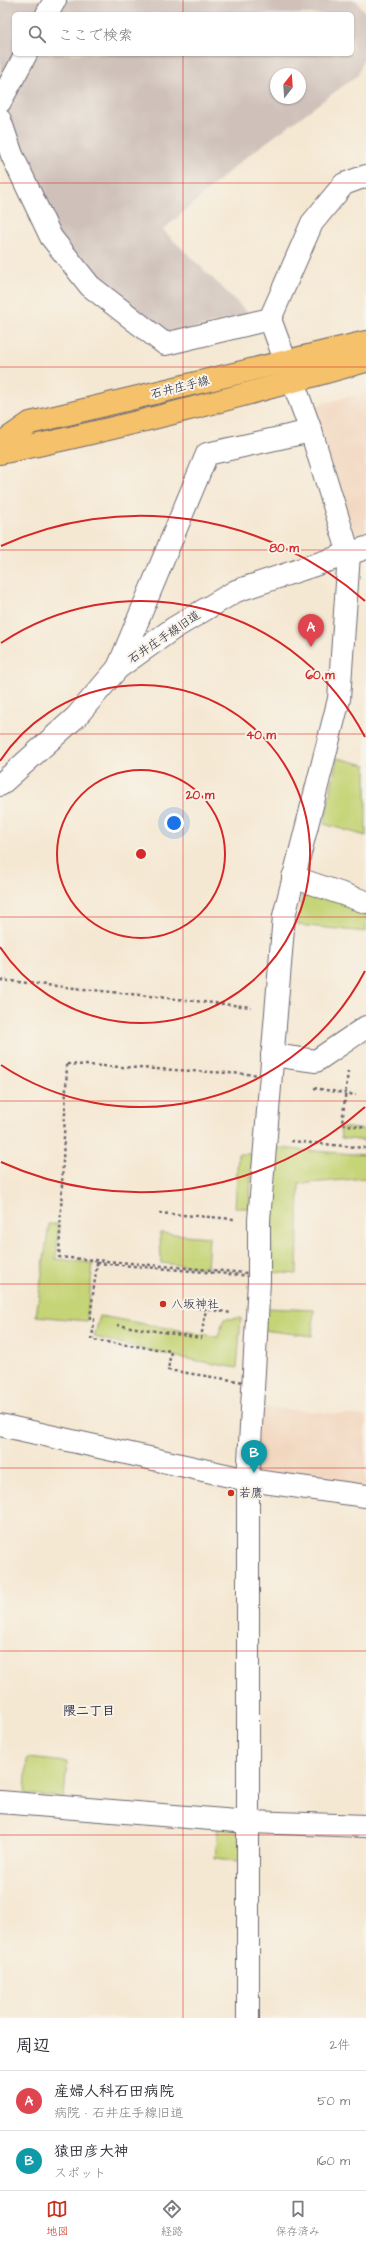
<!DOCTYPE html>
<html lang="ja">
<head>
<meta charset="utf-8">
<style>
	body { margin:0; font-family:"Architects Daughter","Klee One",sans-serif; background:#f7f7f7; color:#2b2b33 }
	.compass { position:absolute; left:270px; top:68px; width:36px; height:36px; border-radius:50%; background:#fff; box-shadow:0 1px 3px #0004; rotate:17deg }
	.you { position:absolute; left:174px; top:823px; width:14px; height:14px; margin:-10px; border:3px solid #fff; border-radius:50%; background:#1a73e8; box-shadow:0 0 0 6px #1a73e833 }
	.badge { display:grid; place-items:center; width:26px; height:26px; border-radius:50%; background:#c8321e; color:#fff; font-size:13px; font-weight:700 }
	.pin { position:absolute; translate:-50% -33px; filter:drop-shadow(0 1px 2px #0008) }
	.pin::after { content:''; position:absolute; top:21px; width:14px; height:12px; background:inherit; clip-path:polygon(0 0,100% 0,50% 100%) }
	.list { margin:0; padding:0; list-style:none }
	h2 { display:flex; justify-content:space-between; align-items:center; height:52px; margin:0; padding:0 16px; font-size:17px }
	h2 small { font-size:13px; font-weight:400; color:#7c7c81 }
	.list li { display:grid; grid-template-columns:26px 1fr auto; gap:12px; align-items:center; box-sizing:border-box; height:60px; padding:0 16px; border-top:1px solid #e1e1e2 }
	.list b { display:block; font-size:15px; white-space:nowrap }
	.list p { margin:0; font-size:13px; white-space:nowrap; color:#7c7c81 }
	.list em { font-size:13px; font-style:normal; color:#7c7c81 }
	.icon { flex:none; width:22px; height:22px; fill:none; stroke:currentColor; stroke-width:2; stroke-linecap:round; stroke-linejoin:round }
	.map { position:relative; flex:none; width:366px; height:2018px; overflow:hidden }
	.search { position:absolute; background:#fff; box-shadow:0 1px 3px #0004; left:12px; right:12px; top:12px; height:44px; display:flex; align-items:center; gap:10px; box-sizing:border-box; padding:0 14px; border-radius:6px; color:#7c7c81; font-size:15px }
	.sheet { height:172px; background:#fff }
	nav { display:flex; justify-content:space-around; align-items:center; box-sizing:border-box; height:56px; border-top:1px solid #e1e1e2; background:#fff; font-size:11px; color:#7c7c81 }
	nav a { display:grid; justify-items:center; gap:2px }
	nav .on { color:#c8321e }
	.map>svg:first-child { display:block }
	.built { fill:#f2d5bd }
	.industrial { fill:#cfc1ba; fill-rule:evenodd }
	.green { fill:#c5d476; stroke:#747b58 }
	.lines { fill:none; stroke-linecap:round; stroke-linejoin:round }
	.minor-casing { stroke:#6c6770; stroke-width:24 }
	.major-casing { stroke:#6c6770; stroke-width:24 }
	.path { stroke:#6c6770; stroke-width:2.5; stroke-dasharray:3 3; stroke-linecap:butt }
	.minor { stroke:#fff; stroke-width:22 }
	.major { stroke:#f5c16b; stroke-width:22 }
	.grid { fill:none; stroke:#d62828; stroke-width:1; stroke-opacity:0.55 }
	.ring { fill:none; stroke:#d62828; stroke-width:2 }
	.poi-dot { fill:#c8321e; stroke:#f7f3e8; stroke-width:1.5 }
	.labels { text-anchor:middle; stroke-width:4; stroke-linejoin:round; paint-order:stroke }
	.street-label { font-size:12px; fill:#22223b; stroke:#f7f3e8 }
	.poi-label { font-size:12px; fill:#22223b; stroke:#f7f3e8; text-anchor:start }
	.neighbourhood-label { font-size:13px; font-weight:bold; fill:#22223b; stroke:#f7f3e8 }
	.centre { fill:#d62828; stroke:#f7f3e8; stroke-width:2 }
	.ring-label { font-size:12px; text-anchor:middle; font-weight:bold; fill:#d62828; stroke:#f7f3e8; stroke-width:4; stroke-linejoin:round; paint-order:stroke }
</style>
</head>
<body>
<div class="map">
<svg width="366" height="2018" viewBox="0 0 366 2018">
	<rect width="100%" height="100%" fill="#f7f3e8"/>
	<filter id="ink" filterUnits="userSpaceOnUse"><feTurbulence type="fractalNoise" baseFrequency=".025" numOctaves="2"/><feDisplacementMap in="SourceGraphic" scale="8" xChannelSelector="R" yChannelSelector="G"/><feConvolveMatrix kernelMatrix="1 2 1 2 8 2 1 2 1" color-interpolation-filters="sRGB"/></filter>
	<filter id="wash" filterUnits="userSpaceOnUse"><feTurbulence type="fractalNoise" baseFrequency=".012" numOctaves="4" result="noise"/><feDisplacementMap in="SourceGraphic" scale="16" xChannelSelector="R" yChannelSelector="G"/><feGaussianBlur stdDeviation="0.9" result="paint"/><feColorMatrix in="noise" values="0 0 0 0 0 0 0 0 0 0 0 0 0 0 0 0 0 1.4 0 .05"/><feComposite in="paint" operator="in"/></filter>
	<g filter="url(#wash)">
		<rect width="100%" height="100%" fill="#f5e8d3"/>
		<g class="built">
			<path d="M366,392V542L357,545L313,406Z"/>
			<path d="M259,1407L366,1416V1489L254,1476Z"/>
		</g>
		<path class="industrial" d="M0,0H356L366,14V52L358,75L241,161L163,230L249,314L167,335L99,285L53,234L0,111ZM14,14H352V54H14ZM276,74H300V98H276Z"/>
		<g class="green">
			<path d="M337,758L366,765V836L324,824Z"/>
			<path d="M306,887L366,906V932L298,925L301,904Z"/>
			<path d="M340,1127L366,1130V1141L341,1138Z"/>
			<path d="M275,1148L366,1155V1178L299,1184L297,1274L271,1272Z"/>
			<path d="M238,1154H253L249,1208H235Z"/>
			<path d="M49,1224H59L56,1259L93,1263L87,1321L36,1316Z"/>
			<path d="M160,1233L209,1237L207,1268L161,1263Z"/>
			<path d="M264,1308L314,1310L312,1336L263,1330Z"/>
			<path d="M100,1316L218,1337L224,1319L241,1318L237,1368L182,1358L94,1337Z"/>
			<path d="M27,1758L67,1762L64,1797L25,1794Z"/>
			<path d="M218,1826L246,1827V1862L215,1858Z"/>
		</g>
	</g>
	<g filter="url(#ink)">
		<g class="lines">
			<defs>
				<g id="minor">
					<path d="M47,14L55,0"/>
					<path d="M0,102L26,54"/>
					<path d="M0,120L12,155L51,237L90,286L165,344L270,319L311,431L349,554L339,699L284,916L259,1220V1281L248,1480V2018"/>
					<path d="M270,319L312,223L344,184L366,176"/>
					<path d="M118,668L207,454L311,431"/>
					<path d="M0,785L76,717L118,668L174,628L236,591L366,548"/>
					<path d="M293,877L366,902"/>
					<path d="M272,1055L316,1061L366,1027"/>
					<path d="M0,1425L248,1480L366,1496"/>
					<path d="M0,1802L249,1822L366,1826"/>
				</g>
				<g id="major">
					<path d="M0,444L30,423L366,342"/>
					<path d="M0,453C123,428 245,395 366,361"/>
				</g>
			</defs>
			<use href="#minor" class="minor-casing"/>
			<use href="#major" class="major-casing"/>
			<g class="path">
				<path d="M0,980L251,1007"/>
				<path d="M67,1064L265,1075L257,1274L59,1257Z"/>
				<path d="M348,1071L342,1124L366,1128"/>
				<path d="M314,1088L356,1095"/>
				<path d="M291,1141L366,1148"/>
				<path d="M159,1213L234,1219"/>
				<path d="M97,1263L252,1276L244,1382L168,1370L171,1351L92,1340L94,1319L90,1318Z"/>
				<path d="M197,1308L232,1313"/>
				<path d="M117,1325L201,1338L206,1309"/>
			</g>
			<use href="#minor" class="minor"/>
			<use href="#major" class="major"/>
		</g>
	</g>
	<path class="grid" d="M183,0V14M183,54V2018M0,183H366M0,367H366M0,550H366M0,734H366M0,917H366M0,1101H366M0,1284H366M0,1468H366M0,1651H366M0,1835H366"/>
	<g class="ring">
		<circle cx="141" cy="854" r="84"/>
		<path d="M0 761A169 169 0 1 1 0 947"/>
		<path d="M365 971A253 253 0 0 1 1 1065M1 643A253 253 0 0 1 365 737"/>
		<path d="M365 1107A338 338 0 0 1 1 1162M1 546A338 338 0 0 1 365 601"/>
	</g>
	<g class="poi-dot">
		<circle cx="163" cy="1304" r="4"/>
		<circle cx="231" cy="1493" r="4"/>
	</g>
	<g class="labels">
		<g class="street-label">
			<text transform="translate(180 387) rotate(-14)" y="4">石井庄手線</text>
			<text transform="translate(164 637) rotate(-34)" y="4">石井庄手線旧道</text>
		</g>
		<g class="poi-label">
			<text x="171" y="1308">八坂神社</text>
			<text x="239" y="1497">若鷹</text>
		</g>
		<g class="neighbourhood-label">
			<text x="89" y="1715">隈二丁目</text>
		</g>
	</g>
	<circle cx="141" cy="854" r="6" class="centre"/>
	<g class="ring-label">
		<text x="284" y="552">80 m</text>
		<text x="320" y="679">60 m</text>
		<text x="261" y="739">40 m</text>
		<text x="200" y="799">20 m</text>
	</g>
</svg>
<svg class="compass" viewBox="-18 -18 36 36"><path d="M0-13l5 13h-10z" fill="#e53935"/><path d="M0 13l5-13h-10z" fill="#7c7c81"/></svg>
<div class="you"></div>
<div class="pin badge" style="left:311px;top:647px;background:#e0444e">A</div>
<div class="pin badge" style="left:254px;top:1473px;background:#0f9aa8">B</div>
<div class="search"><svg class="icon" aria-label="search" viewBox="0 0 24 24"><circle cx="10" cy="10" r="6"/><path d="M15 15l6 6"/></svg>ここで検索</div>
</div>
<section class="sheet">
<h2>周辺<small>2件</small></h2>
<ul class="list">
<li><span class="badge" style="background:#e0444e">A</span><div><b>産婦人科石田病院</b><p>病院 · 石井庄手線旧道</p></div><em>50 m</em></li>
<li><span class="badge" style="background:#0f9aa8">B</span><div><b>猿田彦大神</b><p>スポット</p></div><em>160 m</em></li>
</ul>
</section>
<nav>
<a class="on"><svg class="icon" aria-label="map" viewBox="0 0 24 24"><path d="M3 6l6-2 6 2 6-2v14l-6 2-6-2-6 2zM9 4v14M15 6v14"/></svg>地図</a>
<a><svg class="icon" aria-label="directions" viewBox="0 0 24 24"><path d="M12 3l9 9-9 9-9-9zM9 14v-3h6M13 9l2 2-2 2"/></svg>経路</a>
<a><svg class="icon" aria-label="saved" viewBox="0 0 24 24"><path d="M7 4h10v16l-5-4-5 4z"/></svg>保存済み</a>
</nav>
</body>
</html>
